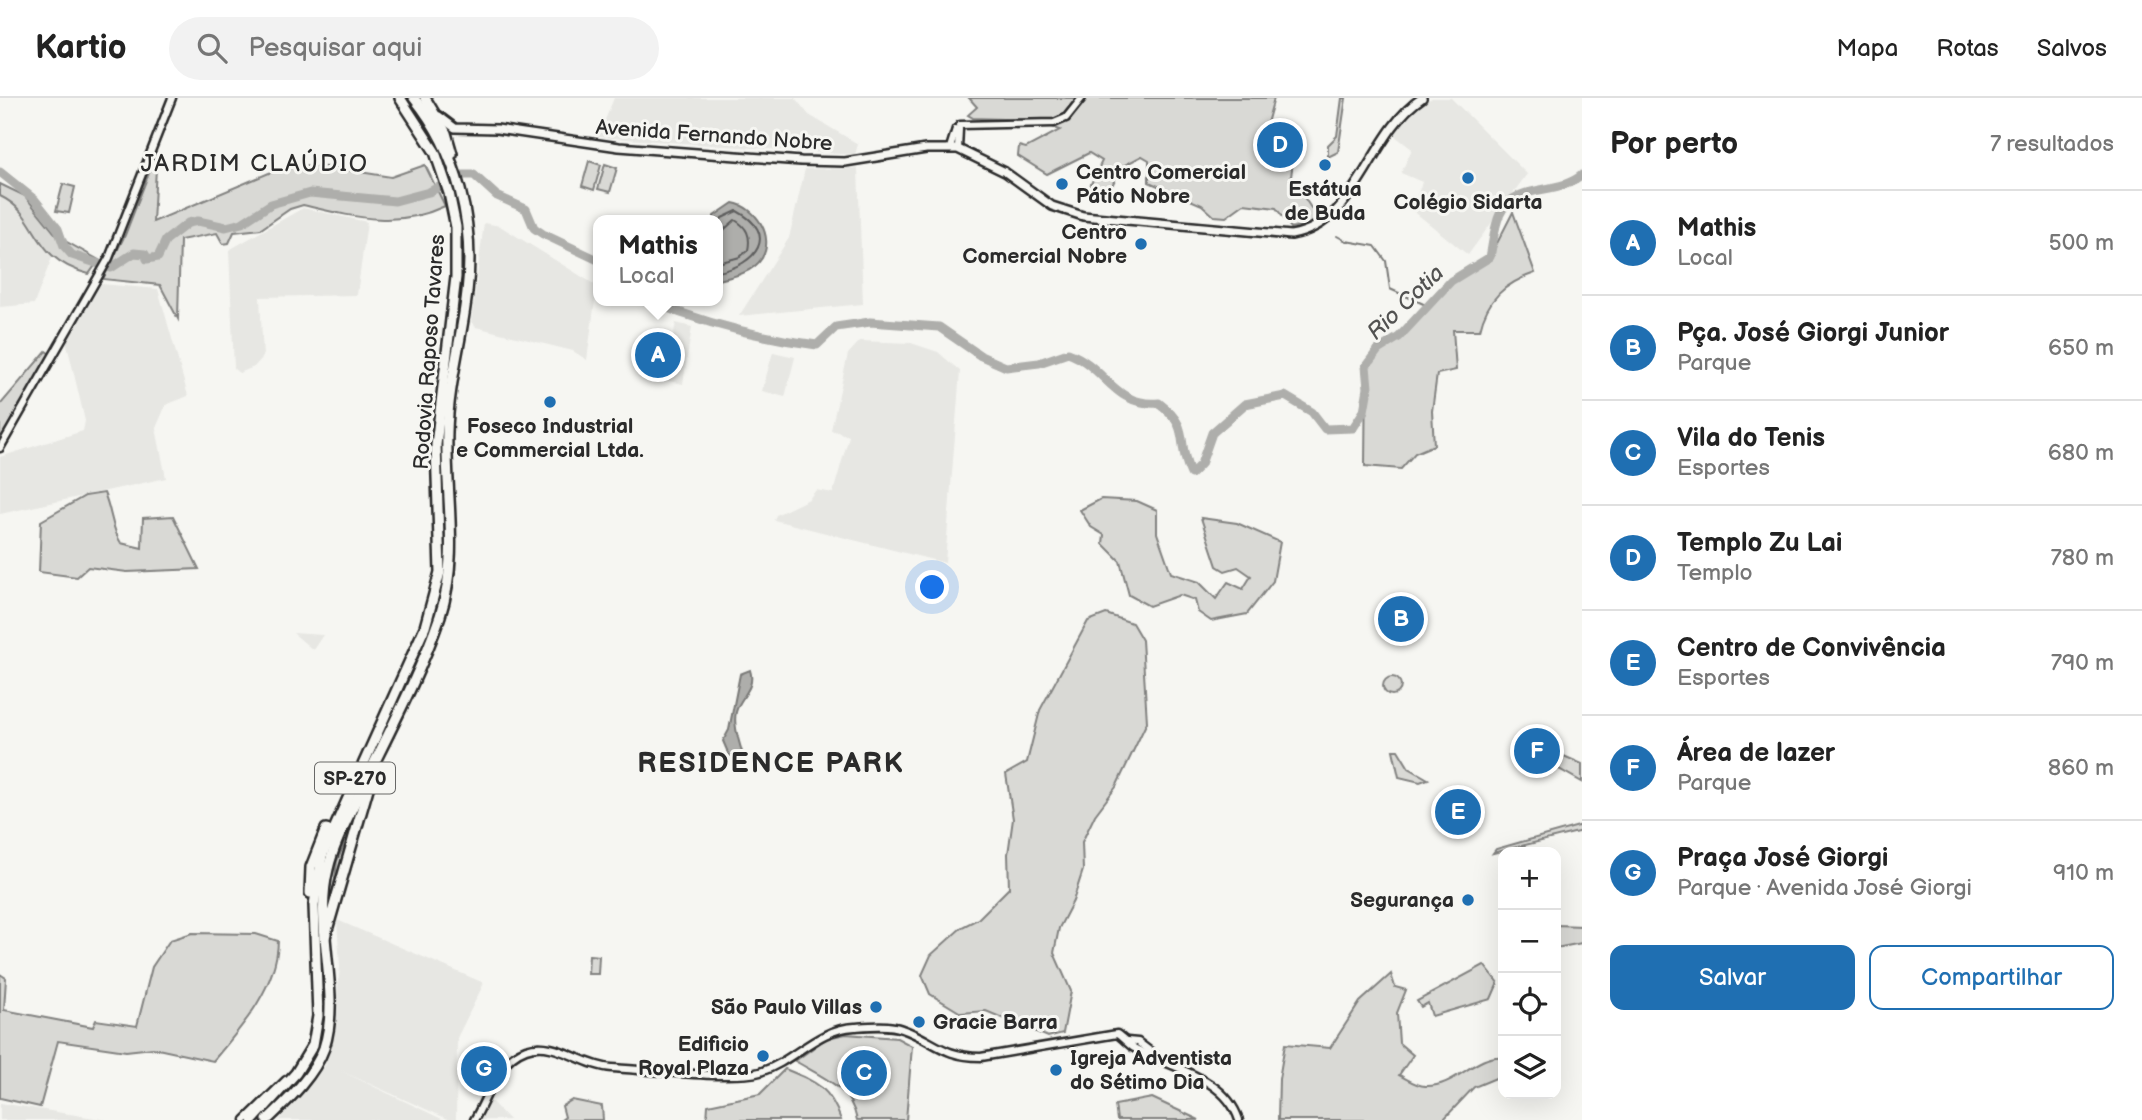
<!DOCTYPE html>
<html lang="pt">
<head>
<meta charset="utf-8">
<style>
	body { margin:0; font-family:"Balsamiq Sans",sans-serif; background:#f2f2f2; color:#222 }
	.controls { position:absolute; right:21px; bottom:21px; display:grid; overflow:hidden; border-radius:14px; box-shadow:0 7px 28px #0002 }
	.controls button { width:63px; height:63px; display:grid; place-items:center; padding:0; border:0; border-bottom:2px solid #e0e0e0; background:#fff; color:#222; font:35px sans-serif }
	.you { position:absolute; left:933px; top:490px; width:24px; height:24px; margin:-18px; border:5px solid #fff; border-radius:50%; background:#1a73e8; box-shadow:0 0 0 10px #1a73e833 }
	.badge { display:grid; place-items:center; width:46px; height:46px; border-radius:50%; background:#1f6fb2; color:#fff; font-size:23px; font-weight:700 }
	.pin { position:absolute; translate:-50% -50%; border:4px solid #fff; box-shadow:0 2px 7px #0006 }
	.popup { position:absolute; left:593px; top:117px; width:130px; height:91px; box-sizing:border-box; display:grid; place-content:center; border-radius:14px; background:#fff; filter:drop-shadow(0 2px 5px #0005); font-size:23px; white-space:nowrap; color:#767676 }
	.popup b { font-size:26px; color:#222 }
	.popup::after { content:''; position:absolute; left:50%; top:100%; margin-left:-14px; border:14px solid transparent; border-top-color:#fff }
	.list { margin:0; padding:0; list-style:none }
	h2 { display:flex; justify-content:space-between; align-items:center; height:91px; margin:0; padding:0 28px; font-size:30px }
	h2 small { font-size:23px; font-weight:400; color:#767676 }
	.list li { display:grid; grid-template-columns:46px 1fr auto; gap:21px; align-items:center; box-sizing:border-box; height:105px; padding:0 28px; border-top:2px solid #e0e0e0 }
	.list b { display:block; font-size:26px; white-space:nowrap }
	.list p { margin:0; font-size:23px; white-space:nowrap; color:#767676 }
	.list em { font-size:23px; font-style:normal; color:#767676 }
	.actions { display:flex; gap:14px; padding:21px 28px }
	.actions a { flex:1; padding:16px 0; border:2px solid #1f6fb2; border-radius:14px; text-align:center; font-size:24px; color:#1f6fb2 }
	.actions .main { background:#1f6fb2; color:#fff }
	.icon { flex:none; width:38px; height:38px; fill:none; stroke:currentColor; stroke-width:2; stroke-linecap:round; stroke-linejoin:round }
	.map { position:relative; flex:none; width:1582px; height:1022px; overflow:hidden }
	header { display:flex; align-items:center; gap:42px; box-sizing:border-box; height:98px; padding:0 35px; background:#fff; border-bottom:2px solid #e0e0e0 }
	header strong { font-size:33px }
	nav { display:flex; gap:38px; margin-inline-start:auto; font-size:24px }
	.search { width:490px; height:63px; background:#f2f2f2; display:flex; align-items:center; gap:18px; box-sizing:border-box; padding:0 24px; border-radius:38px; color:#767676; font-size:26px }
	main { display:flex }
	aside { flex:1; background:#fff }
	.map>svg:first-child { display:block }
	.built { fill:#e7e7e3 }
	.green { fill:#d9d9d5; stroke:#828280; stroke-width:2 }
	.water { fill:#aeaeab; stroke:#7a7a78; stroke-width:2 }
	.lines { fill:none; stroke-linecap:round; stroke-linejoin:round }
	.shore { stroke:#5f5f5e; stroke-width:2 }
	.stream { stroke:#7a7a78; stroke-width:2 }
	.river { stroke:#aeaeab; stroke-width:9 }
	.minor-casing { stroke:#2b2b2b; stroke-width:11 }
	.major-casing { stroke:#2b2b2b; stroke-width:12 }
	.highway-casing { stroke:#2b2b2b; stroke-width:14 }
	.minor { stroke:#f6f6f2; stroke-width:6 }
	.major { stroke:#f6f6f2; stroke-width:7 }
	.highway { stroke:#f6f6f2; stroke-width:9 }
	.poi-dot { fill:#1f6fb2; stroke:#f6f6f2; stroke-width:2.5 }
	.labels { text-anchor:middle; stroke-width:6; stroke-linejoin:round; paint-order:stroke }
	.shield { fill:#f6f6f2; stroke:#686867; stroke-width:2 }
	.shield-label { font-size:19px; font-weight:bold; fill:#2b2b2b }
	.street-label { font-size:21px; fill:#2b2b2b; stroke:#f6f6f2 }
	.poi-label { font-size:21px; font-weight:bold; fill:#2b2b2b; stroke:#f6f6f2; text-anchor:end }
	.water-label { font-size:23px; font-style:italic; fill:#525251; stroke:#f6f6f2 }
	.quarter-label { font-size:24px; letter-spacing:2px; fill:#2b2b2b; stroke:#f6f6f2 }
	.district-label { font-size:28px; font-weight:bold; letter-spacing:2px; fill:#2b2b2b; stroke:#f6f6f2 }
</style>
</head>
<body>
<header>
<strong>Kartio</strong>
<div class="search"><svg class="icon" aria-label="search" viewBox="0 0 24 24"><circle cx="10" cy="10" r="6"/><path d="M15 15l6 6"/></svg>Pesquisar aqui</div>
<nav><a>Mapa</a><a>Rotas</a><a>Salvos</a></nav>
</header>
<main>
<div class="map">
<svg width="1582" height="1022" viewBox="0 0 1582 1022">
	<rect width="100%" height="100%" fill="#f6f6f2"/>
	<filter id="ink" filterUnits="userSpaceOnUse"><feTurbulence type="fractalNoise" baseFrequency=".0143" numOctaves="2"/><feDisplacementMap in="SourceGraphic" scale="14" xChannelSelector="R" yChannelSelector="G"/><feConvolveMatrix kernelMatrix="1 2 1 2 8 2 1 2 1" color-interpolation-filters="sRGB"/></filter>
	<g filter="url(#ink)">
		<g class="built">
			<path d="M614,0H795L809,17L858,46L855,57L598,39Z"/>
			<path d="M1432,0H1451L1527,76L1468,157L1412,112L1422,84L1401,75L1412,51L1391,35L1413,10Z"/>
			<path d="M858,70L863,206L739,218L789,140L805,71Z"/>
			<path d="M0,95L17,101L56,149L34,206L0,209Z"/>
			<path d="M303,110L367,124L357,197L260,199L263,259L254,269L239,275L234,271L229,152Z"/>
			<path d="M484,125L500,128L597,188L587,262L573,253L476,229L471,224Z"/>
			<path d="M101,186L158,191L188,298L166,307L156,330L166,380L0,416V359L83,333L85,323L66,242Z"/>
			<path d="M676,225L692,229L683,286L664,282Z"/>
			<path d="M860,243L911,245L938,254L960,273L945,465L774,422L776,417L809,401L816,392L833,395L849,338L831,332L848,256Z"/>
			<path d="M773,254L795,259L785,299L762,293Z"/>
			<path d="M293,535L323,537L313,552Z"/>
			<path d="M337,822L484,885L457,940L456,1022H450L341,973L444,1022H279L326,966L323,965L334,925L340,869Z"/>
			<path d="M490,1002L509,1022H477Z"/>
			<path d="M0,1005L107,1022H0Z"/>
		</g>
		<g class="green">
			<path d="M969,0H1274L1266,29L1270,48L1293,63L1291,79L1311,110L1326,114L1313,125L1291,130L1276,110L1244,106L1226,119L1214,118L1202,107L1149,84V62L1142,58L1121,69L1108,96L1088,92L1102,63L1089,55L1047,76L1018,58L1019,48L1026,50L1060,32L1034,22L973,20L968,17L977,9Z"/>
			<path d="M1342,0H1346L1338,54L1328,59V47L1337,38Z"/>
			<path d="M589,63L601,67L594,92L582,88Z"/>
			<path d="M605,66L617,70L610,94L598,91Z"/>
			<path d="M152,67L156,70L153,124L269,75L296,68L329,69L391,79L425,67L445,108C396,131 354,119 303,107L290,111L261,131L234,134L229,145L223,146L217,135L180,142L178,221L160,187L103,181L125,137Z"/>
			<path d="M0,86L25,98L58,139L99,162L89,176C28,160 42,118 0,98Z"/>
			<path d="M63,86L75,89L69,115L56,113Z"/>
			<path d="M1513,114L1535,175C1505,185 1487,201 1480,232H1453L1456,272L1437,276L1432,313L1434,347L1415,355L1401,371L1365,368L1366,268L1378,252L1399,239L1451,183L1490,159Z"/>
			<path d="M46,253L50,256L0,343V307Z"/>
			<path d="M104,395C112,413 111,430 121,445L142,450L143,420L173,418L199,471L127,474L88,469L77,479L39,474L41,423L85,398Z"/>
			<path d="M1101,401L1137,403L1157,412V435L1171,475L1199,484L1216,501L1228,484L1243,491L1251,478L1238,469L1225,473L1217,468L1201,420L1237,425L1280,444L1273,483L1247,516L1211,523L1198,514L1195,502L1180,497L1149,508L1129,497L1120,463L1103,446L1104,437L1091,429L1080,412Z"/>
			<circle cx="1401" cy="520" r="8"/>
			<path d="M1106,516L1132,525L1142,542L1147,624L1116,689L1095,717L1082,744L1083,772L1073,803L1059,830L1054,855L1071,893L1063,935L1048,939L986,913L961,915L930,896L922,877L931,857L962,829L978,821L1009,790L1008,756L1013,721L1006,676L1027,664L1040,612L1088,523Z"/>
			<circle cx="1392" cy="588" r="9"/>
			<path d="M1393,652H1398L1409,670L1428,681L1420,684L1399,679Z"/>
			<path d="M1550,652L1582,666V684L1545,663Z"/>
			<path d="M359,711L332,806L337,763Z"/>
			<path d="M1582,727V733L1493,755L1496,751Z"/>
			<path d="M1556,827L1582,828V845L1556,850Z"/>
			<path d="M192,835L256,836L278,843C277,889 242,929 213,963L153,950L126,953L58,943L40,1009L0,1000V876L6,880L4,912L93,929L96,922L137,928L152,869L170,842Z"/>
			<path d="M589,857L599,858L598,876H588Z"/>
			<path d="M1484,867L1498,885L1491,901L1432,918L1428,905L1421,909L1417,903Z"/>
			<path d="M1391,876L1395,889L1406,892L1397,915L1399,945L1413,957L1399,977C1407,981 1417,988 1425,988C1455,990 1475,956 1503,959V977L1474,989L1443,1022H1278L1279,981L1285,946L1330,950L1360,904Z"/>
			<path d="M846,936L897,940L912,948L906,1022H857C850,988 822,979 795,963L827,940Z"/>
			<path d="M475,951L483,952L486,958H503L481,996L473,992Z"/>
			<path d="M785,971C816,984 829,988 841,1022H707L708,1007L760,996Z"/>
			<path d="M1152,1000L1199,1022H1117L1115,1007Z"/>
			<path d="M572,1002L602,1008L603,1022H561L565,1019L562,1008Z"/>
		</g>
		<g class="water">
			<path d="M733,105C756,109 775,138 762,160C753,175 732,179 718,182V122H714V118Z"/>
			<path d="M750,572C756,591 740,598 736,614C733,626 739,643 742,654L737,661L729,657L723,643L729,632L740,576Z"/>
		</g>
		<g class="lines">
			<g class="shore">
				<path d="M718,127L722,120L737,113C780,136 756,167 718,174"/>
				<path d="M718,137L735,122C747,129 751,138 748,152L740,159L718,165"/>
			</g>
			<path class="stream" d="M1337,138L1346,143L1375,148L1386,163L1390,191L1428,208"/>
			<g class="river">
				<path d="M0,74L35,102L58,131L64,148L72,157L111,170L134,155L145,156L147,161L158,159L166,142L188,125L198,123L226,129L242,125L271,106L310,95L395,103L429,94L462,77H474L497,98L526,111L534,130L543,136L598,162"/>
				<path d="M649,203C702,224 760,240 817,247L836,229L870,224L939,229L981,258L1006,269L1039,265L1068,255C1107,269 1113,309 1159,305C1193,331 1175,344 1191,376L1201,366L1212,335L1245,306L1285,298L1312,314L1325,331L1353,330L1364,313L1368,290L1366,268L1378,252L1399,239L1451,183L1490,159C1493,146 1494,128 1500,116C1515,84 1558,98 1582,77"/>
			</g>
			<defs>
				<g id="minor">
					<path d="M960,27L1054,25L1066,20L1082,0"/>
					<path d="M950,50L956,31"/>
					<path d="M958,51L959,31"/>
					<path d="M0,350L109,160L172,0"/>
					<path d="M1127,943L1138,944L1155,957"/>
					<path d="M245,1022L286,982"/>
					<path d="M474,1022C489,998 496,962 526,951C555,941 582,968 612,970C645,972 733,982 760,974C795,963 816,931 855,929C869,928 889,926 902,931C934,942 942,959 981,959L1117,936C1123,940 1128,946 1134,950C1169,970 1225,978 1239,1022"/>
				</g>
				<path id="major" d="M439,18L455,30L497,31L619,49L801,63L845,64L926,51H958L1005,74L1052,108L1083,118L1291,137C1360,125 1368,36 1422,0"/>
				<g id="highway">
					<path d="M425,0L446,35L452,56"/>
					<path d="M310,795L311,769L326,731"/>
					<path d="M325,839L369,687"/>
					<path d="M253,1022L296,975L313,947L318,918L314,807L322,758L425,529L440,474L436,347L456,179V129L449,95L435,54L400,0"/>
					<path d="M267,1022C288,1002 314,978 324,950C342,895 313,829 328,771C334,745 348,720 359,696C387,638 419,579 440,518C460,457 445,396 447,334C448,287 462,241 467,194C475,126 458,54 414,0"/>
				</g>
			</defs>
			<use href="#minor" class="minor-casing"/>
			<use href="#major" class="major-casing"/>
			<use href="#highway" class="highway-casing"/>
			<use href="#minor" class="minor"/>
			<use href="#major" class="major"/>
			<use href="#highway" class="highway"/>
		</g>
	</g>
	<g class="poi-dot">
		<circle cx="1325" cy="67" r="7"/>
		<circle cx="1468" cy="80" r="7"/>
		<circle cx="1062" cy="86" r="7"/>
		<circle cx="1141" cy="146" r="7"/>
		<circle cx="550" cy="304" r="7"/>
		<circle cx="1468" cy="802" r="7"/>
		<circle cx="876" cy="909" r="7"/>
		<circle cx="919" cy="924" r="7"/>
		<circle cx="763" cy="958" r="7"/>
		<circle cx="1056" cy="972" r="7"/>
	</g>
	<g class="labels">
		<rect class="shield" x="315" y="664.5" width="80" height="31" rx="5"/>
		<g class="shield-label">
			<text x="355" y="687">SP-270</text>
		</g>
		<g class="street-label">
			<text transform="translate(714 37) rotate(4)" y="7">Avenida Fernando Nobre</text>
			<text transform="translate(429 254) rotate(-86)" y="7">Rodovia Raposo Tavares</text>
		</g>
		<g class="poi-label">
			<text x="1076" y="81" text-anchor="start">Centro Comercial<tspan x="1076" dy="24">Pátio Nobre</tspan></text>
			<text x="1325" y="98" text-anchor="middle">Estátua<tspan x="1325" dy="24">de Buda</tspan></text>
			<text x="1468" y="111" text-anchor="middle">Colégio Sidarta</text>
			<text x="1127" y="141">Centro<tspan x="1127" dy="24">Comercial Nobre</tspan></text>
			<text x="550" y="335" text-anchor="middle">Foseco Industrial<tspan x="550" dy="24">e Commercial Ltda.</tspan></text>
			<text x="1454" y="809">Segurança</text>
			<text x="862" y="916">São Paulo Villas</text>
			<text x="933" y="931" text-anchor="start">Gracie Barra</text>
			<text x="749" y="953">Edificio<tspan x="749" dy="24">Royal Plaza</tspan></text>
			<text x="1070" y="967" text-anchor="start">Igreja Adventista<tspan x="1070" dy="24">do Sétimo Dia</tspan></text>
		</g>
		<g class="water-label">
			<text transform="translate(1405 204) rotate(-44)" y="8">Rio Cotia</text>
		</g>
		<g class="quarter-label">
			<text x="255" y="73">JARDIM CLAÚDIO</text>
		</g>
		<g class="district-label">
			<text x="771" y="674">RESIDENCE PARK</text>
		</g>
	</g>
</svg>
<div class="controls">
<button>+</button>
<button>−</button>
<button><svg class="icon" aria-label="locate" viewBox="0 0 24 24"><circle cx="12" cy="12" r="6"/><path d="M12 2v4M12 18v4M2 12h4M18 12h4"/></svg></button>
<button><svg class="icon" aria-label="layers" viewBox="0 0 24 24"><path d="M12 4l9 5-9 5-9-5zM3 14l9 5 9-5"/></svg></button>
</div>
<div class="you"></div>
<div class="pin badge" style="left:658px;top:257px">A</div>
<div class="popup"><b>Mathis</b>Local</div>
<div class="pin badge" style="left:1401px;top:521px">B</div>
<div class="pin badge" style="left:864px;top:975px">C</div>
<div class="pin badge" style="left:1280px;top:47px">D</div>
<div class="pin badge" style="left:1458px;top:714px">E</div>
<div class="pin badge" style="left:1537px;top:653px">F</div>
<div class="pin badge" style="left:484px;top:971px">G</div>
</div>
<aside>
<h2>Por perto<small>7 resultados</small></h2>
<ul class="list">
<li><span class="badge">A</span><div><b>Mathis</b><p>Local</p></div><em>500 m</em></li>
<li><span class="badge">B</span><div><b>Pça. José Giorgi Junior</b><p>Parque</p></div><em>650 m</em></li>
<li><span class="badge">C</span><div><b>Vila do Tenis</b><p>Esportes</p></div><em>680 m</em></li>
<li><span class="badge">D</span><div><b>Templo Zu Lai</b><p>Templo</p></div><em>780 m</em></li>
<li><span class="badge">E</span><div><b>Centro de Convivência</b><p>Esportes</p></div><em>790 m</em></li>
<li><span class="badge">F</span><div><b>Área de lazer</b><p>Parque</p></div><em>860 m</em></li>
<li><span class="badge">G</span><div><b>Praça José Giorgi</b><p>Parque · Avenida José Giorgi</p></div><em>910 m</em></li>
</ul>
<div class="actions"><a class="main">Salvar</a><a>Compartilhar</a></div>
</aside>
</main>
</body>
</html>
